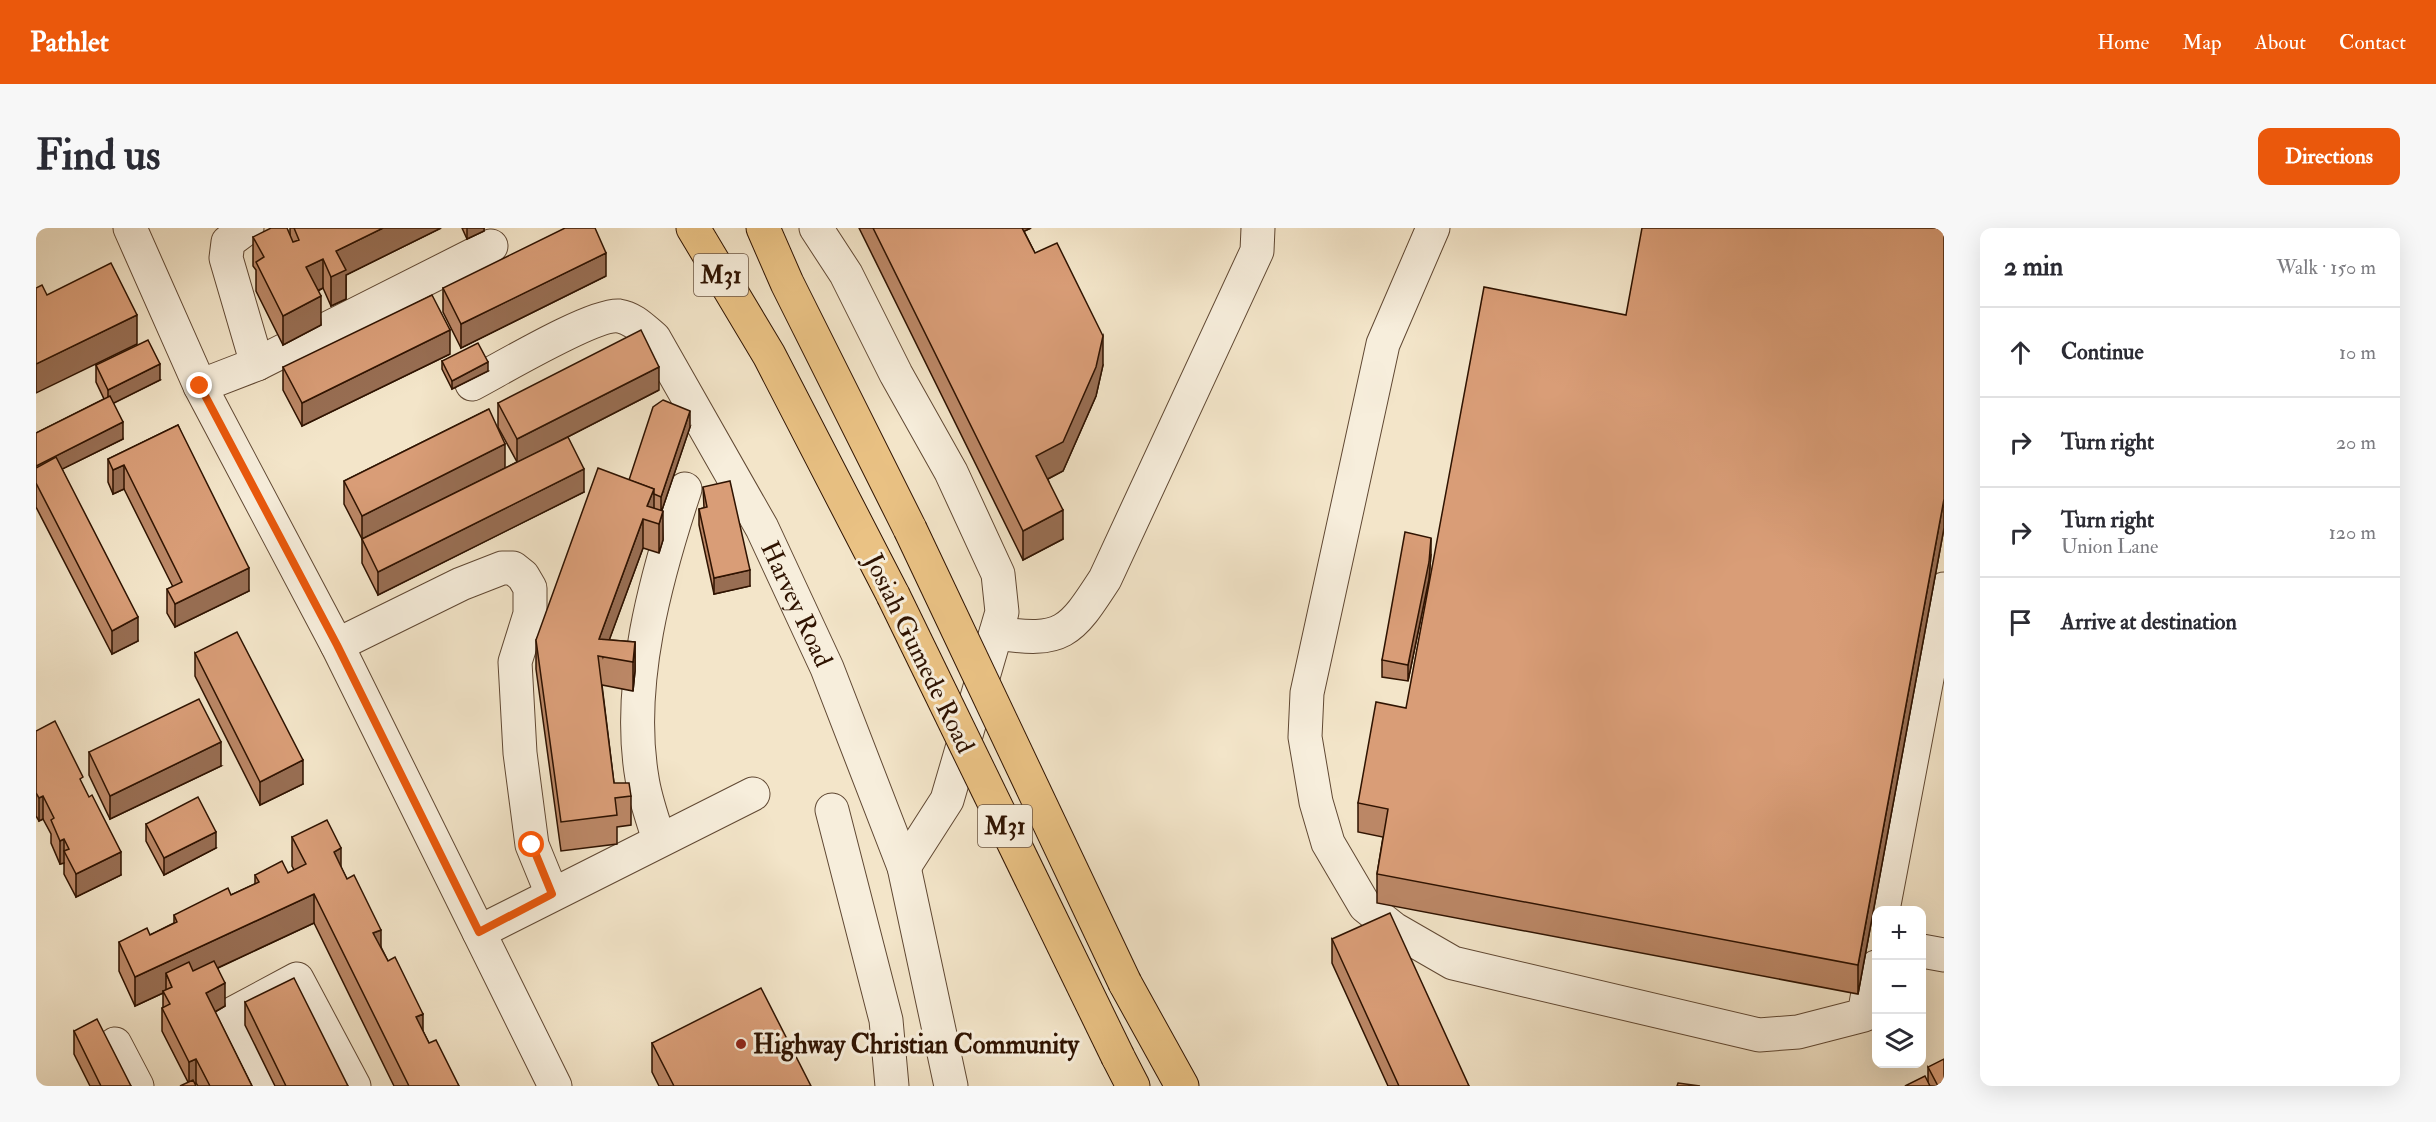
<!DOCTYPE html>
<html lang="en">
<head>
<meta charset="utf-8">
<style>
	body { margin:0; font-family:"IM FELL Double Pica",serif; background:#f7f7f7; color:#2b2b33 }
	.controls { position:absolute; right:18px; bottom:18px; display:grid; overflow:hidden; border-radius:12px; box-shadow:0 6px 24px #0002 }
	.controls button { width:54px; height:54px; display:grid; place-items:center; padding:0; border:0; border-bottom:2px solid #e1e1e2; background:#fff; color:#2b2b33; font:30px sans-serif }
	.stop { position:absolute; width:18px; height:18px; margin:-14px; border:4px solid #ea580c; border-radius:50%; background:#fff }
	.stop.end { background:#ea580c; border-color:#fff; box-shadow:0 2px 6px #0008 }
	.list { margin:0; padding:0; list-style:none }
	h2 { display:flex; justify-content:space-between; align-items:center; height:78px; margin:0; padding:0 24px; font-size:26px }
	h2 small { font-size:20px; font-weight:400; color:#7c7c81 }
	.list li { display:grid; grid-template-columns:39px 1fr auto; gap:18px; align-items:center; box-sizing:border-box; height:90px; padding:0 24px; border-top:2px solid #e1e1e2 }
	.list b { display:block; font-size:22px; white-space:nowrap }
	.list p { margin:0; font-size:20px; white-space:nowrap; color:#7c7c81 }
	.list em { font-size:20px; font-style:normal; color:#7c7c81 }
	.icon { flex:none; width:33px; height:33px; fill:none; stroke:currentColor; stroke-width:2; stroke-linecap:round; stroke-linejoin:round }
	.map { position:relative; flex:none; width:1908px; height:858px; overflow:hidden; border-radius:12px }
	header { display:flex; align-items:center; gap:36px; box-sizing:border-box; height:84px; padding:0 30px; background:#ea580c; color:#fff }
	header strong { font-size:28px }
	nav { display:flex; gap:33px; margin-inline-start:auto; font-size:21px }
	.intro { display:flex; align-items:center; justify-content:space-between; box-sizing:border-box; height:144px; padding:0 36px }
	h1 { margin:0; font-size:42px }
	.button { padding:15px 27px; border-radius:12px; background:#ea580c; color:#fff; font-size:21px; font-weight:700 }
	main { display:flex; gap:36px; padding:0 36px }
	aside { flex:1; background:#fff; border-radius:12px; box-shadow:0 6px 24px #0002 }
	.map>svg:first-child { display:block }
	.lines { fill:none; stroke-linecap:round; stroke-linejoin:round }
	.minor-casing { stroke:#604833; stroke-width:35 }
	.major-casing { stroke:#2f1301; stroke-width:35 }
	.minor { stroke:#f7eedc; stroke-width:33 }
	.major { stroke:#eac284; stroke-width:33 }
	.major-bridge-casing { stroke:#2f1301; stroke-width:35; stroke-linecap:butt }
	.major-bridge { stroke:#eac284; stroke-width:33 }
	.wall { fill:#bb8766; stroke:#2f1301; stroke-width:1.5 }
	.shaded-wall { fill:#986e53; stroke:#2f1301; stroke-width:1.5 }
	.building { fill:#d99d77; stroke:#2f1301; stroke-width:1.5 }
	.route { stroke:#ea580c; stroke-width:8 }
	.poi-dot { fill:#8f2418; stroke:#f7eedc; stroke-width:2 }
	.labels { text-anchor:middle; stroke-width:6; stroke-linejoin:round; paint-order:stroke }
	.shield { fill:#f7eedc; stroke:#6b5543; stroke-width:1.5 }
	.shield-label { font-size:24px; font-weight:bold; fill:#2f1301 }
	.street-label { font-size:26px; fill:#2f1301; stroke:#f7eedc }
	.poi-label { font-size:26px; font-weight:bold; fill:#2f1301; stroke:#f7eedc; text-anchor:start }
</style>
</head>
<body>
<header>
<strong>Pathlet</strong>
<nav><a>Home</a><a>Map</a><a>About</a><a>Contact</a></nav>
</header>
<div class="intro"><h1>Find us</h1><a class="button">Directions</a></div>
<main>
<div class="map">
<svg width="1908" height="858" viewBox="0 0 1908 858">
	<rect width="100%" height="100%" fill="#f3e5c9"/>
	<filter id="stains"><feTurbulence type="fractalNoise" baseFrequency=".00333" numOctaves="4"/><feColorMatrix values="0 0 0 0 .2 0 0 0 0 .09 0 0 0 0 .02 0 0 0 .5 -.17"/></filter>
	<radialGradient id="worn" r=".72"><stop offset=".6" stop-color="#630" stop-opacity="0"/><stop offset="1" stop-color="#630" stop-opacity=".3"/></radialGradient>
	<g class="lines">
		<defs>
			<g id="minor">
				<path d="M94,0L164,158L301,417L519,858"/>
				<path d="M211,0L192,14L190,30L221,136"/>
				<path d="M780,0L810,46L860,146L915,244L962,346L966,384L911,572L868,639"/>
				<path d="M1397,0L1347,116L1271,465L1269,509L1280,574L1292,615L1329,678L1358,701L1417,735L1723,807L1762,804L1828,787L1836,742L1840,739"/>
				<path id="s1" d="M436,156C463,142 558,85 583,88C597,90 607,101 618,110L726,300L791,440L868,639L915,858"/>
				<path d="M164,158L221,136L455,18"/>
				<path d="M960,405C1027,415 1034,405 1069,351L1221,23L1222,0"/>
				<path d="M301,417L425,356L466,340H477L487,348L494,360V386L479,434L484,525L496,617L516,666"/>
				<path d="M796,582L850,792L856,858"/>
				<path d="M623,612C617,592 609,571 606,550C590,456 620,349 649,261"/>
				<path d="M1847,682L1908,361"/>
				<path d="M443,704L717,566"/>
				<path d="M1886,723L1908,727"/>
				<path d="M79,816L101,858"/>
				<path d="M222,858L191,793L192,788L261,751L318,858"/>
			</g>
			<g id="major">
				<path d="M657,0L733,127L857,367"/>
				<path d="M727,0L751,55L874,301"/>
				<path d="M1089,755L1146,858"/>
				<path d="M1082,829L1097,858"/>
			</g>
		</defs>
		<use href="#minor" class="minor-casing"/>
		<use href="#major" class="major-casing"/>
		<use href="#minor" class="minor"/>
		<use href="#major" class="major"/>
		<defs>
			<g id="major-bridge">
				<path d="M874,301L1089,755"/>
				<path d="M857,367L1082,829"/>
			</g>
		</defs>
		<use href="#major-bridge" class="major-bridge-casing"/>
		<use href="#major-bridge" class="major-bridge"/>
	</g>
	<g class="wall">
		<path d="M254,0H405L310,47V71L295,78L287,60L282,63L285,97L247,117L220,63V42L217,38V9L254,8Z"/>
		<path d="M426,0H448V3L431,11Z"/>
		<path d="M823,0H995L988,3L999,25L1067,137L1060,168L1027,243L1012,251L1027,311L987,332Z"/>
		<path d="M1908,0V300L1822,766L1341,675V646L1347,609L1322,604V575L1370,480L1590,87Z"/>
		<path d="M570,48L425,120L407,84V60Z"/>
		<path d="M414,126L266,198L247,162V139Z"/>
		<path d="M406,133L452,143L416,161L406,141Z"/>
		<path d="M60,137L124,152L77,175L87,211L26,241L102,413L76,426L0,279V205L68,171L60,154Z"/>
		<path d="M623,162L508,221L548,264L342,367L326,335V311L481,234L462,199V175Z"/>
		<path d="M453,181L326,311L308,276V253Z"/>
		<path d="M142,197L213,363L139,399L131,385V361L137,359L88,261L77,266L72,254V231Z"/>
		<path d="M654,199L626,282L627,312L623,325L607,320L573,412L599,414V443L597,463L566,457L578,555L595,568V597L581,599V616L525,623L500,441V412L593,252Z"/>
		<path d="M667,259L714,358L678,366L663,297V281L668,280Z"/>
		<path d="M1395,326L1393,351L1372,453L1346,449V432Z"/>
		<path d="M159,425L267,556L224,577L159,448Z"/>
		<path d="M0,503L47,558L85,647L40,669L28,646V635L24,636L15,615V606L7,591L3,593L0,588Z"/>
		<path d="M53,524L185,538L74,591L53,547Z"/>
		<path d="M110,596L180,620L128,647L110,613Z"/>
		<path d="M256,609L305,639L393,815L423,858H358L278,695L182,740L189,778L179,784L216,858H162L160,855H158L152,854L126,803V780L127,779V765L99,778L83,743V714L114,707L138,695V687L195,667L219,656V647L252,645L258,642L256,638Z"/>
		<path d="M1296,711L1433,858H1352L1296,735Z"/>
		<path d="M209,774L312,858H239L209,797Z"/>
		<path d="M38,803L95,858H54L38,826Z"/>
		<path d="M616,815L775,858H623L616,844Z"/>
		<path d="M1892,839L1908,858H1869L1892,854Z"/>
	</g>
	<g class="shaded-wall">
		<path d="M347,0H405L310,47V71L295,78V49L300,23Z"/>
		<path d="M431,0H448V3L431,11Z"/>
		<path d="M976,0H995L976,9Z"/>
		<path d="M570,25V48L425,120V96Z"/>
		<path d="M287,31V60L270,68V39Z"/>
		<path d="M285,68V97L247,117V88Z"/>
		<path d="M101,87V116L0,165V136Z"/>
		<path d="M414,102V126L266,198V175Z"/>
		<path d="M1067,108V137L1060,168L1027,243L1000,257V228Z"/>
		<path d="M452,134V143L416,161V153Z"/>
		<path d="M124,136V152L72,178V162Z"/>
		<path d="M623,139V162L481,235V211Z"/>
		<path d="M654,183V199L625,285V269Z"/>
		<path d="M87,194V211L0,254V238Z"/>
		<path d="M469,216V240L326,311V288Z"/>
		<path d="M88,237V261L77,266V242Z"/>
		<path d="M548,241V264L342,367V344Z"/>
		<path d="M618,261V290L611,278Z"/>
		<path d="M1908,271V300L1822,766V737Z"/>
		<path d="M1027,282V311L987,332V303Z"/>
		<path d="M627,283V312L623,325V296Z"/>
		<path d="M607,291V320L567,429L563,411Z"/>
		<path d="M1395,310V326L1393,351L1372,453V437Z"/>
		<path d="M213,340V363L139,399V376Z"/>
		<path d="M714,342V358L678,366V350Z"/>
		<path d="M102,389V413L76,426V403Z"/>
		<path d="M599,414V443L597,463V434Z"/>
		<path d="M185,514V538L74,591V568Z"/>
		<path d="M267,532V556L224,577V554Z"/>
		<path d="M7,568V591L3,593V570Z"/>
		<path d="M180,604V620L128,647V630Z"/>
		<path d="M28,611V635L24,636V613Z"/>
		<path d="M305,620V649L298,624Z"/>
		<path d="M85,624V647L40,669V646Z"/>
		<path d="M278,666V695L136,761V759L130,745V764L127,763V765L99,778V749Z"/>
		<path d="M345,702V731L337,705Z"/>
		<path d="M189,755V778L170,789V765Z"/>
		<path d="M387,786V815L380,789Z"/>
		<path d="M160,831V855L153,858V834Z"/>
	</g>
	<g class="building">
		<path d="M235,0H251L257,14L263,12L258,0H347L300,23L310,42L295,49L287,31L270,39L285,68L247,88L220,34L228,29L217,9Z"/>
		<path d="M529,0H559L570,25L425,96L407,60Z"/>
		<path d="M837,0H986L999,25L1021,15L1067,108L1060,139L1027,214L1000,228L1027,282L987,303Z"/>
		<path d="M1606,0H1908V271L1822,737L1341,646L1352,581L1322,575L1340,474L1370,480L1448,59L1590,87Z"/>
		<path d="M75,35L101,87L0,136V60L6,57L11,67Z"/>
		<path d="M396,67L414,102L266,175L247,139Z"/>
		<path d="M605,102L623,139L481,211L462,175Z"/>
		<path d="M112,112L124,136L72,162L60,137Z"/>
		<path d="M442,115L452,134L416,153L406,133Z"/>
		<path d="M74,168L87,194L0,238V205Z"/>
		<path d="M627,172L654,183L625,269L618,266V261L593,252L617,179Z"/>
		<path d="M453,181L469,216L326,288L308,253Z"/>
		<path d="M142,197L213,340L139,376L131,361L146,354L88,237L77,242L72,231Z"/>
		<path d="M532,209L548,241L342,344L326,311Z"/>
		<path d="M20,229L102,389L76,403L0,255V240Z"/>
		<path d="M562,240L618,261L611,278L627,283L623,296L607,291L563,411L599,414L597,434L562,428L578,555H593L595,568L579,570L581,587L525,594L500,412Z"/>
		<path d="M694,253L714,342L678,350L663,281L671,279L667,259Z"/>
		<path d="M1369,304L1395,310L1393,334L1372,437L1346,432Z"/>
		<path d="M201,404L267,532L224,554L159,425Z"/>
		<path d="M163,471L185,514L74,568L53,524Z"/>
		<path d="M19,493L47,549L44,551L53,569L56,567L85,624L40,646L28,623L33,621L28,611L24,613L15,592L18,590L7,568L3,570L0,565V503Z"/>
		<path d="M162,569L180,604L128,630L110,596Z"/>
		<path d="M291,592L305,620L298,624L311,651L318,647L345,702L337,705L352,733L359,729L387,786L380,789L393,815L400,812L423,858H373L278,666L99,749L83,714L111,700L114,707L141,694L138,687L192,660L195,667L223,654L219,647L246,633L252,645L270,636L256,609Z"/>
		<path d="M1354,685L1433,858H1363L1296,711Z"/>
		<path d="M178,733L189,755L170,765L216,858H174L160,831L153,834L126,780L134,776L127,763L136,759L130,745L153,734L157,743Z"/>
		<path d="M258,750L312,858H250L209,774Z"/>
		<path d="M725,760L775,858H638L616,815Z"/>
		<path d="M61,791L95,858H65L38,803Z"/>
		<path d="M1908,831V858H1902L1892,839Z"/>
		<path d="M1889,848L1894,858H1869Z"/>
		<path d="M157,852L160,858H144Z"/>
		<path d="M1642,855L1664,858H1641Z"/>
	</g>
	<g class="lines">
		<path class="route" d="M164,158L301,417L443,704L516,666L496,617"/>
	</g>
	<circle class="poi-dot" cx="705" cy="816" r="6"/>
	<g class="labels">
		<g class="shield">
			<rect x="658" y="26" width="54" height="42" rx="4.5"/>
			<rect x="942" y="577" width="54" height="42" rx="4.5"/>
		</g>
		<g class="shield-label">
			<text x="685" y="55">M31</text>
			<text x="969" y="606">M31</text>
		</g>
		<g class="street-label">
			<text dy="9" stroke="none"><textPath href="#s1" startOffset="507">Harvey Road</textPath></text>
			<text transform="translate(884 425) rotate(64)" y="9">Josiah Gumede Road</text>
		</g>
		<g class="poi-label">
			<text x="717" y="825">Highway Christian Community</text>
		</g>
	</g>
	<rect width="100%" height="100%" filter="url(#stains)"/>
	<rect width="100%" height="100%" fill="url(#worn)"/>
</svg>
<div class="controls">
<button>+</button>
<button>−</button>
<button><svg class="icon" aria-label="layers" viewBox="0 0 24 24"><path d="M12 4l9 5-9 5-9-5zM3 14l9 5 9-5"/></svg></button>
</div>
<div class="stop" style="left:496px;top:617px"></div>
<div class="stop end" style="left:164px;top:158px"></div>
</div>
<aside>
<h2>2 min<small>Walk · 150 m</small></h2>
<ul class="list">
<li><svg class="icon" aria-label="ahead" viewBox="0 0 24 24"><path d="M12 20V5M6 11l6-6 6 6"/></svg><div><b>Continue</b></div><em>10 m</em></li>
<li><svg class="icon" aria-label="right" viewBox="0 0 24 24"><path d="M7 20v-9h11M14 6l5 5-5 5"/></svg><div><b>Turn right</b></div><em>20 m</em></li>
<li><svg class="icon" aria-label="right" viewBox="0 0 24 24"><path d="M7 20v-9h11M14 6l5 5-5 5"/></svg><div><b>Turn right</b><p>Union Lane</p></div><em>120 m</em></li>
<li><svg class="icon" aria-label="arrive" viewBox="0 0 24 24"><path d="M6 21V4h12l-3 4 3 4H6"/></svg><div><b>Arrive at destination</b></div></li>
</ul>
</aside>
</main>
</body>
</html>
